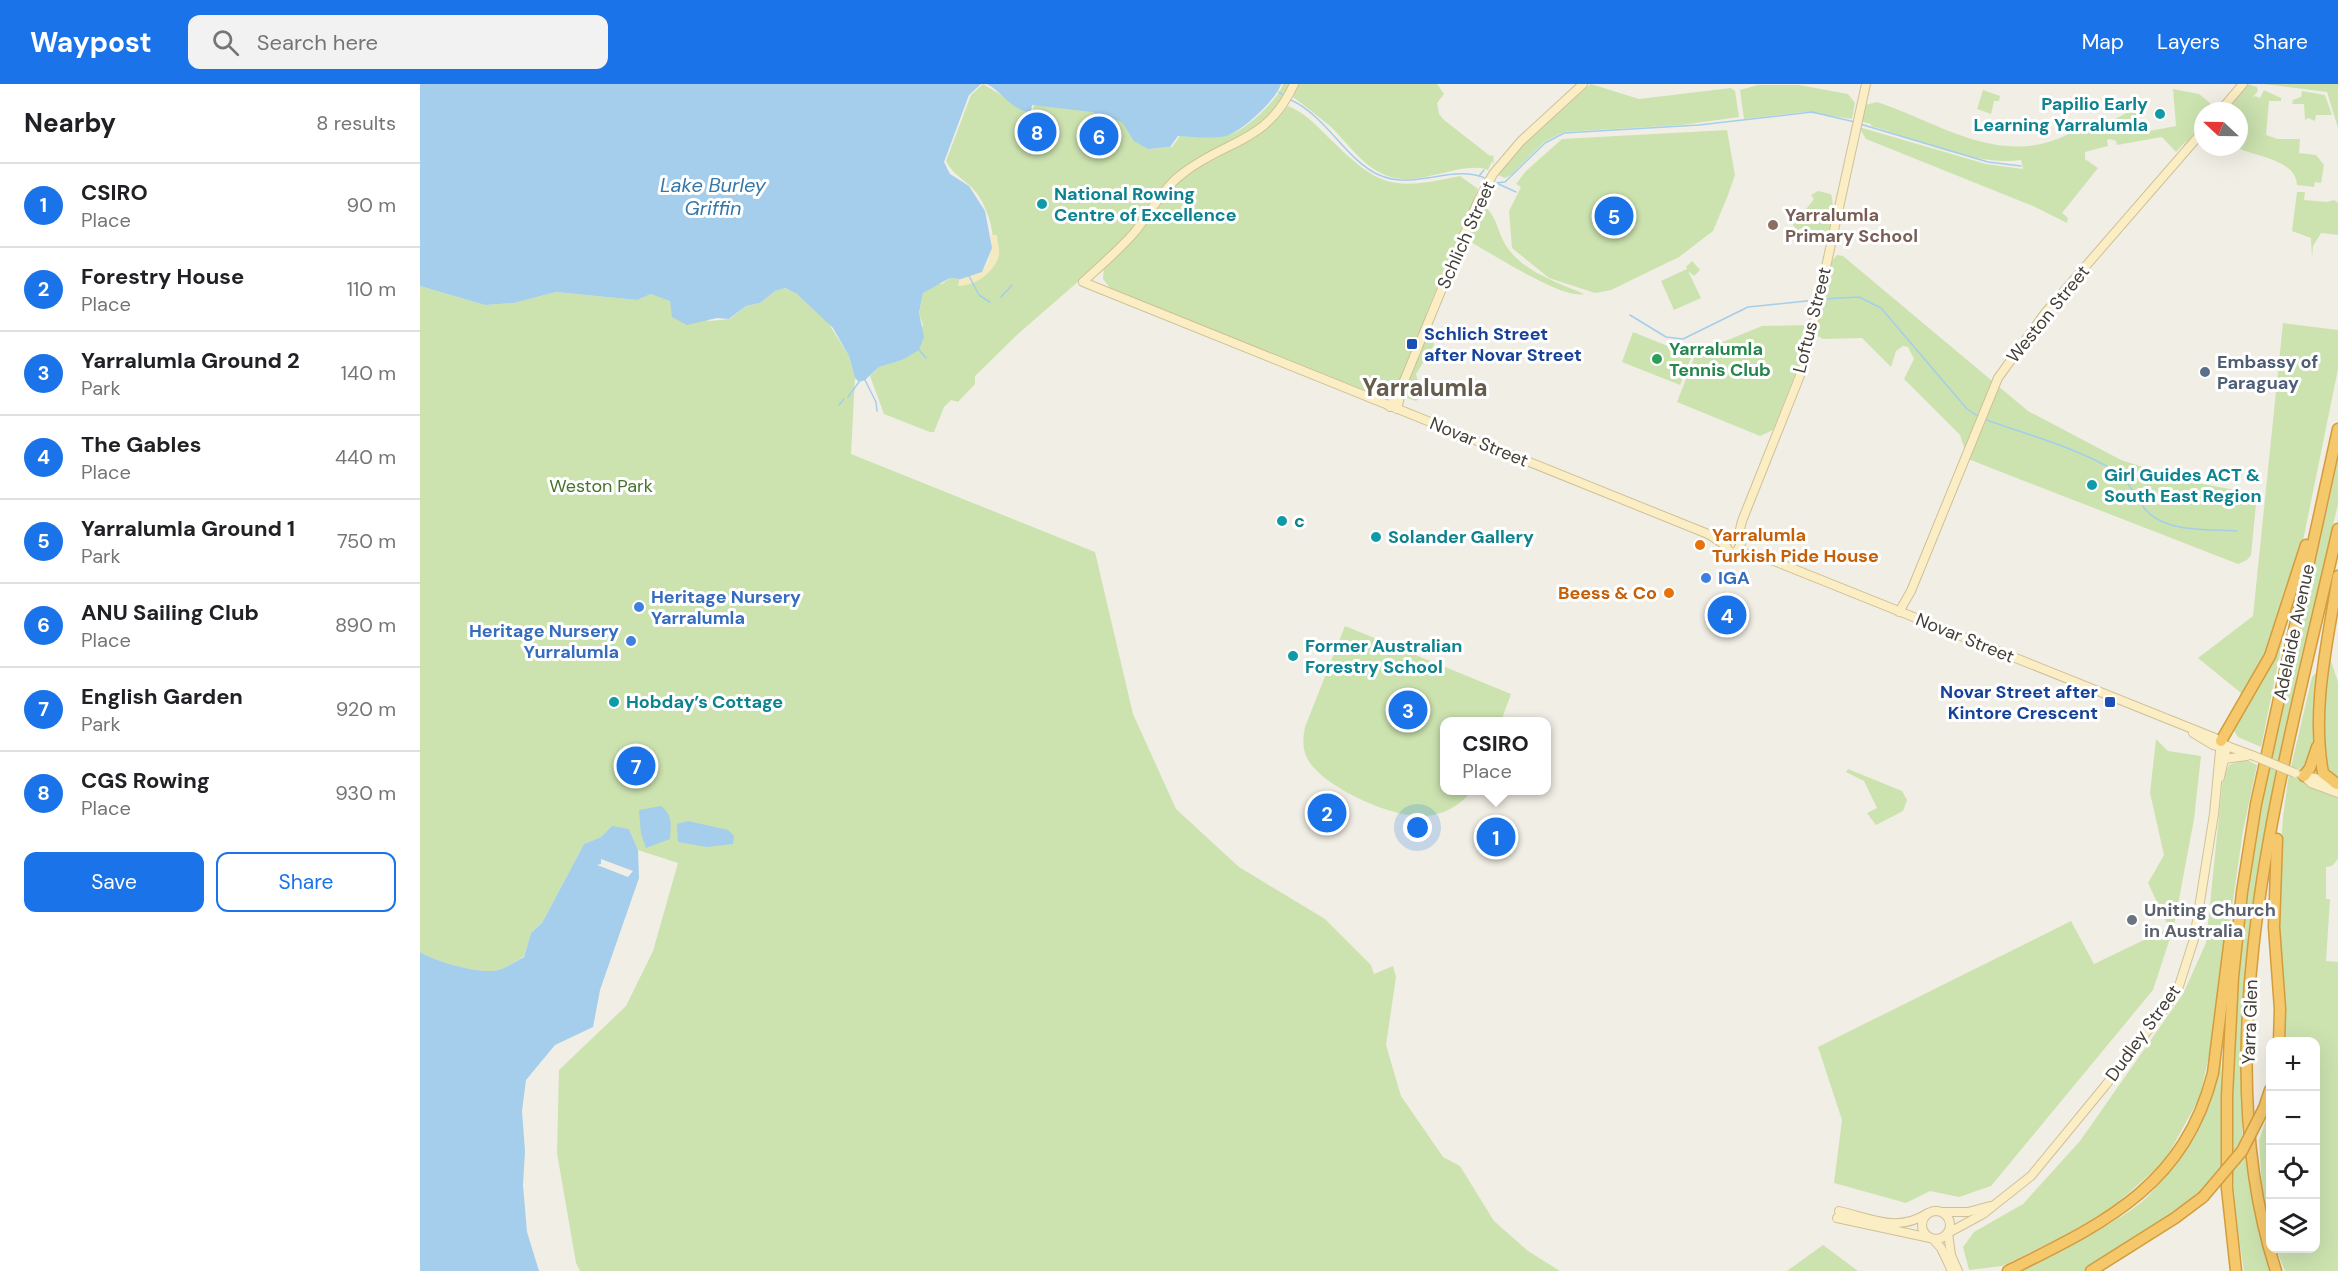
<!DOCTYPE html>
<html lang="en">
<head>
<meta charset="utf-8">
<style>
	body { margin:0; font-family:"DM Sans",sans-serif; background:#f2f2f2; color:#202124 }
	.controls { position:absolute; right:18px; bottom:18px; display:grid; overflow:hidden; border-radius:12px; box-shadow:0 6px 24px #0002 }
	.controls button { width:54px; height:54px; display:grid; place-items:center; padding:0; border:0; border-bottom:2px solid #e0e0e0; background:#fff; color:#202124; font:30px sans-serif }
	.compass { position:absolute; left:1774px; top:18px; width:54px; height:54px; border-radius:50%; background:#fff; box-shadow:0 6px 24px #0002; rotate:292deg }
	.you { position:absolute; left:998px; top:744px; width:21px; height:21px; margin:-15px; border:4px solid #fff; border-radius:50%; background:#1a73e8; box-shadow:0 0 0 9px #1a73e833 }
	.badge { display:grid; place-items:center; width:39px; height:39px; border-radius:50%; background:#1a73e8; color:#fff; font-size:20px; font-weight:700 }
	.pin { position:absolute; translate:-50% -50%; border:3px solid #fff; box-shadow:0 2px 6px #0006 }
	.popup { position:absolute; left:1020px; top:633px; width:111px; height:78px; box-sizing:border-box; display:grid; place-content:center; border-radius:12px; background:#fff; filter:drop-shadow(0 2px 4px #0005); font-size:20px; white-space:nowrap; color:#757577 }
	.popup b { font-size:22px; color:#202124 }
	.popup::after { content:''; position:absolute; left:50%; top:100%; margin-left:-12px; border:12px solid transparent; border-top-color:#fff }
	.list { margin:0; padding:0; list-style:none }
	h2 { display:flex; justify-content:space-between; align-items:center; height:78px; margin:0; padding:0 24px; font-size:26px }
	h2 small { font-size:20px; font-weight:400; color:#757577 }
	.list li { display:grid; grid-template-columns:39px 1fr auto; gap:18px; align-items:center; box-sizing:border-box; height:84px; padding:0 24px; border-top:2px solid #e0e0e0 }
	.list b { display:block; font-size:22px; white-space:nowrap }
	.list p { margin:0; font-size:20px; white-space:nowrap; color:#757577 }
	.list em { font-size:20px; font-style:normal; color:#757577 }
	.actions { display:flex; gap:12px; padding:18px 24px }
	.actions a { flex:1; padding:14px 0; border:2px solid #1a73e8; border-radius:12px; text-align:center; font-size:21px; color:#1a73e8 }
	.actions .main { background:#1a73e8; color:#fff }
	.icon { flex:none; width:33px; height:33px; fill:none; stroke:currentColor; stroke-width:2; stroke-linecap:round; stroke-linejoin:round }
	.map { position:relative; flex:none; width:1918px; height:1187px; overflow:hidden }
	header { display:flex; align-items:center; gap:36px; box-sizing:border-box; height:84px; padding:0 30px; background:#1a73e8; color:#fff }
	header strong { font-size:28px }
	nav { display:flex; gap:33px; margin-inline-start:auto; font-size:21px }
	.search { width:420px; height:54px; background:#f2f2f2; display:flex; align-items:center; gap:15px; box-sizing:border-box; padding:0 21px; border-radius:12px; color:#757577; font-size:22px }
	main { display:flex }
	aside { flex:1; background:#fff }
	.map>svg:first-child { display:block }
	.green { fill:#cce3b0 }
	.sand { fill:#f4eac2 }
	.water { fill:#a4ceeb }
	.pier { fill:#f1eee5 }
	.lines { fill:none; stroke-linecap:round; stroke-linejoin:round }
	.stream { stroke:#a4ceeb; stroke-width:1.5 }
	.secondary-casing { stroke:#cfc097; stroke-width:10 }
	.highway-casing { stroke:#d39c3d; stroke-width:13 }
	.secondary { stroke:#fbeec5; stroke-width:8 }
	.highway { stroke:#f5c86c; stroke-width:10 }
	.secondary-bridge-casing { stroke:#cfc097; stroke-width:10; stroke-linecap:butt }
	.highway-bridge-casing { stroke:#d39c3d; stroke-width:13; stroke-linecap:butt }
	.secondary-bridge { stroke:#fbeec5; stroke-width:8 }
	.highway-bridge { stroke:#f5c86c; stroke-width:10 }
	.culture-dot { fill:#0f9aa8; stroke:#fff; stroke-width:2 }
	.education-dot { fill:#8d6e63; stroke:#fff; stroke-width:2 }
	.transit-dot { fill:#1a4fb4; stroke:#fff; stroke-width:2 }
	.leisure-dot { fill:#2e9e5b; stroke:#fff; stroke-width:2 }
	.service-dot { fill:#5c6f8a; stroke:#fff; stroke-width:2 }
	.food-dot { fill:#e8710a; stroke:#fff; stroke-width:2 }
	.shop-dot { fill:#3f7fe0; stroke:#fff; stroke-width:2 }
	.worship-dot { fill:#6b7280; stroke:#fff; stroke-width:2 }
	.labels { text-anchor:middle; stroke-width:6; stroke-linejoin:round; paint-order:stroke }
	.culture-label { font-size:18px; font-weight:bold; fill:#0d838f; stroke:#fff; text-anchor:start }
	.education-label { font-size:18px; font-weight:bold; fill:#785e54; stroke:#fff; text-anchor:start }
	.street-label { font-size:18px; fill:#433e35; stroke:#fff }
	.transit-label { font-size:18px; font-weight:bold; fill:#164399; stroke:#fff; text-anchor:start }
	.leisure-label { font-size:18px; font-weight:bold; fill:#27864d; stroke:#fff; text-anchor:start }
	.service-label { font-size:18px; font-weight:bold; fill:#4e5e75; stroke:#fff; text-anchor:start }
	.park-label { font-size:18px; fill:#46712c; stroke:#fff }
	.food-label { font-size:18px; font-weight:bold; fill:#c56008; stroke:#fff; text-anchor:start }
	.shop-label { font-size:18px; font-weight:bold; fill:#366cbe; stroke:#fff; text-anchor:start }
	.worship-label { font-size:18px; font-weight:bold; fill:#5b616d; stroke:#fff; text-anchor:start }
	.water-label { font-size:20px; font-style:italic; fill:#3577a8; stroke:#fff }
	.district-label { font-size:24px; font-weight:bold; fill:#655c4d; stroke:#fff }
</style>
</head>
<body>
<header>
<strong>Waypost</strong>
<div class="search"><svg class="icon" aria-label="search" viewBox="0 0 24 24"><circle cx="10" cy="10" r="6"/><path d="M15 15l6 6"/></svg>Search here</div>
<nav><a>Map</a><a>Layers</a><a>Share</a></nav>
</header>
<main>
<aside>
<h2>Nearby<small>8 results</small></h2>
<ul class="list">
<li><span class="badge">1</span><div><b>CSIRO</b><p>Place</p></div><em>90 m</em></li>
<li><span class="badge">2</span><div><b>Forestry House</b><p>Place</p></div><em>110 m</em></li>
<li><span class="badge">3</span><div><b>Yarralumla Ground 2</b><p>Park</p></div><em>140 m</em></li>
<li><span class="badge">4</span><div><b>The Gables</b><p>Place</p></div><em>440 m</em></li>
<li><span class="badge">5</span><div><b>Yarralumla Ground 1</b><p>Park</p></div><em>750 m</em></li>
<li><span class="badge">6</span><div><b>ANU Sailing Club</b><p>Place</p></div><em>890 m</em></li>
<li><span class="badge">7</span><div><b>English Garden</b><p>Park</p></div><em>920 m</em></li>
<li><span class="badge">8</span><div><b>CGS Rowing</b><p>Place</p></div><em>930 m</em></li>
</ul>
<div class="actions"><a class="main">Save</a><a>Share</a></div>
</aside>
<div class="map">
<svg width="1918" height="1187" viewBox="0 0 1918 1187">
	<rect width="100%" height="100%" fill="#f1eee5"/>
	<g class="green">
		<path d="M563,0L609,28L613,27L614,21L674,27L703,36L730,65L752,63L760,52C775,52 793,55 808,51C824,48 859,15 863,0H872L852,30L836,45L778,76L690,170L599,249L555,292V300L538,318L531,316L524,323L514,348H510L464,330L450,292L459,283L482,276L503,241L499,230L503,209L516,199L522,200L530,194C585,201 579,143 558,111C548,96 535,94 526,77L551,11Z"/>
		<path d="M879,0H1017L1024,10L1017,19L1019,30L1024,36L1070,72L1073,71L1074,81L1072,77L1068,86C1047,77 1008,97 983,95C949,93 932,63 910,42C898,32 886,23 873,13Z"/>
		<path d="M1171,0L1219,15L1311,4L1315,7L1319,33L1262,41L1143,48L1124,58L1091,91L1085,94L1078,91L1105,57Z"/>
		<path d="M1828,0L1837,3L1838,7L1832,14L1835,12L1840,14L1844,6L1861,14V17H1849L1846,51L1858,55H1880L1879,69L1896,71L1904,81L1901,99L1895,98L1894,103L1877,101C1876,75 1835,73 1816,63H1819V27H1806Z"/>
		<path d="M1844,0H1918V44L1907,8Z"/>
		<path d="M1338,1H1379L1428,10L1435,19L1432,35L1384,28L1324,35L1320,6Z"/>
		<path d="M1753,5L1779,10L1791,20V27H1783L1781,43L1759,69L1767,56L1756,68L1742,53L1697,61L1696,57L1690,55L1687,56L1688,62L1665,68V75L1678,84L1642,129L1648,134L1647,139L1615,123L1446,55L1439,43L1566,80L1603,85L1601,76C1557,83 1495,55 1451,42V40L1440,37L1445,21L1457,18C1512,36 1565,74 1625,59C1645,54 1662,42 1680,35L1685,41L1715,24L1724,48L1756,42Z"/>
		<path d="M1563,6L1580,12L1579,17H1574L1571,30L1557,25Z"/>
		<path d="M1882,7L1905,11L1912,31H1896L1895,37L1888,34L1885,36L1884,20H1872L1873,16L1881,13Z"/>
		<path d="M868,22C884,28 896,41 908,53C959,103 970,107 1040,92L1058,105L1006,230L1014,261L996,290L1002,312L996,317L987,314V310L979,313V308L959,312L691,205L683,195L684,184L753,102L769,89L836,53Z"/>
		<path d="M1307,46L1315,91L1308,111L1293,147L1259,173L1191,206L1175,209L1129,194L1092,164L1089,127L1101,103L1096,100L1106,87L1142,55Z"/>
		<path d="M1398,107L1411,110C1415,122 1412,152 1402,161L1388,156L1391,151L1381,144L1377,147L1373,141L1375,131L1380,133L1394,115L1391,111Z"/>
		<path d="M1877,108H1885L1884,116L1907,118L1914,116L1918,119V151L1901,149L1893,162L1892,174L1891,154L1872,147Z"/>
		<path d="M1061,119C1080,134 1076,150 1090,167C1107,189 1139,199 1164,210C1142,216 1068,167 1045,155Z"/>
		<path d="M1417,171L1423,172L1608,327L1701,376L1767,397L1826,408L1834,413L1836,420L1831,471L1827,476L1818,480L1548,375L1540,351L1484,295L1494,275L1488,263L1483,262L1476,267L1471,283L1442,254L1403,255L1396,251L1412,177Z"/>
		<path d="M1272,177L1280,186L1274,192L1268,187L1281,214L1254,226L1241,197L1267,185L1266,183Z"/>
		<path d="M0,202L65,221L94,219L136,208L217,216L231,210L240,212L289,237L310,235L326,222L340,219L355,207L364,204L377,210L407,237L429,272L435,294L431,370L675,468L713,630L756,725L819,783L905,835L951,881L954,890L973,882L976,893L966,961L981,1012L1023,1073L1040,1082L1074,1137L1108,1167L1140,1187H160L156,1179L137,1069L139,986L206,922L233,867L258,779L218,766L209,745L192,743L181,753L164,760L122,839L111,849L104,872C96,877 87,884 79,886C62,891 14,877 0,868Z"/>
		<path d="M1863,239L1918,246V285L1841,663L1818,653L1808,638L1821,609L1778,574L1833,532Z"/>
		<path d="M1388,241L1382,273L1353,346L1340,352L1257,318L1276,269L1342,242Z"/>
		<path d="M1213,248L1272,272L1260,301L1202,278Z"/>
		<path d="M1918,376V420L1870,628L1844,757L1822,1046L1835,1132L1850,1187H1824C1779,918 1860,640 1918,376Z"/>
		<path d="M925,542L1091,610L1081,637L1025,638V706L1051,707C1043,719 1028,728 1013,731C981,739 902,704 887,674C882,664 883,653 885,643Z"/>
		<path d="M1910,574L1918,598V775L1912,782L1906,783V815H1910L1906,877L1918,878V1187H1865L1856,1165L1896,1164V958L1864,957L1857,822L1863,733L1868,696L1892,593Z"/>
		<path d="M1736,655L1748,667L1781,672L1774,735L1754,842L1733,906L1571,1102L1539,1113L1510,1107L1486,1119L1414,1099L1422,1036L1398,963L1651,837L1674,880L1749,844L1728,799L1744,771L1730,709Z"/>
		<path d="M1825,675L1837,681L1823,747L1794,948L1780,1013L1744,1078L1695,1121L1644,1152L1582,1182L1549,1186L1543,1163L1554,1148L1603,1120L1660,1057L1763,910L1786,859L1803,693L1809,681Z"/>
		<path d="M1428,685L1482,707L1487,716L1483,727L1456,741L1447,729L1457,724L1444,697L1426,688Z"/>
		<path d="M1801,972L1802,1088L1780,1110L1743,1138L1663,1187H1600C1635,1168 1700,1139 1727,1113C1769,1071 1788,1029 1801,972Z"/>
		<path d="M1850,1023V1145L1843,1119L1839,1057Z"/>
		<path d="M1403,1161L1438,1187H1367Z"/>
	</g>
	<path class="sand" d="M571,151H577C577,157 580,164 579,171C575,188 555,202 538,202L539,196C573,182 568,186 571,151Z"/>
	<g class="water">
		<path d="M0,0H561L549,11L524,78L530,90L549,102L565,127L572,164L562,188L541,195L530,194L503,209L499,229L504,253L499,266L482,276L459,283L445,296L439,298L435,294L429,272L413,244L377,210L365,204L355,207L340,219L326,222L309,235L297,234L267,241L252,233L250,217L231,210L217,216L136,208L94,219L65,221L0,202Z"/>
		<path d="M567,0H861C857,15 822,48 806,52C792,55 773,53 758,52L750,63L728,65L714,57L702,38L672,28L612,21L611,28C593,28 581,7 567,0Z"/>
		<path d="M241,722C253,731 251,741 250,755L226,764L221,750L219,726Z"/>
		<path d="M268,737L308,746L314,752L313,760L287,763L258,758L257,740Z"/>
		<path d="M192,742L209,745L218,766L219,794L180,906L173,943L135,961L106,996L102,1027L105,1067L103,1101L107,1148L119,1187H0V868C14,877 62,891 78,886C87,884 96,877 104,873L111,849L122,839L164,760L181,753Z"/>
	</g>
	<path class="pier" d="M181,775L213,787L208,793L177,781L181,780Z"/>
	<g class="lines">
		<g class="stream">
			<path d="M859,8L863,11"/>
			<path d="M871,16C906,32 927,77 959,91C995,107 1033,79 1067,95"/>
			<path d="M1440,40L1568,78L1601,82"/>
			<path d="M1059,92L1064,86"/>
			<path d="M1072,97L1096,108"/>
			<path d="M1076,99L1085,98L1125,59L1144,49L1279,41L1392,28L1435,38"/>
			<path d="M549,192L559,211L570,218"/>
			<path d="M581,213L592,201"/>
			<path d="M1403,215L1439,213L1461,224L1547,325L1559,333"/>
			<path d="M1210,231L1246,253L1263,255L1328,223L1396,216"/>
			<path d="M499,266L506,274"/>
			<path d="M445,296L456,318L457,327"/>
			<path d="M428,313L439,298"/>
			<path d="M419,321L424,315"/>
			<path d="M1564,335C1602,349 1661,365 1693,386C1709,396 1714,411 1725,425C1745,449 1788,445 1817,447"/>
		</g>
		<defs>
			<g id="secondary">
				<path d="M874,0C847,60 806,55 762,90C741,106 730,130 713,150C698,167 680,182 663,198L1288,450L1305,461L1310,468L1339,471L1795,654L1807,662L1834,672"/>
				<path d="M1800,27L1823,0"/>
				<path d="M970,323L976,306L983,298"/>
				<path d="M977,325L984,297L1058,117L1073,90L1101,57L1163,0"/>
				<path d="M1318,454L1322,437L1385,279L1446,0"/>
				<path d="M1305,461L1308,454L1315,453L1321,460L1317,467"/>
				<path d="M1479,528L1491,507L1578,294L1625,229L1783,47"/>
				<path d="M1773,649L1793,661L1802,663"/>
				<path d="M1804,675L1827,672"/>
				<path d="M1882,691L1911,698"/>
				<path d="M1884,692L1891,699L1918,709"/>
				<path d="M1800,693L1807,662"/>
				<circle cx="1516" cy="1141" r="14"/>
				<path d="M1419,1127C1453,1135 1477,1149 1508,1129"/>
				<path d="M1523,1128H1548L1570,1122"/>
				<path d="M1417,1134L1510,1154"/>
				<path d="M1528,1149L1563,1130L1611,1092L1685,1002L1749,919L1759,902L1774,855L1794,730L1801,657"/>
				<path d="M1528,1149L1531,1171L1538,1187"/>
				<path d="M1513,1155L1521,1164L1532,1187"/>
			</g>
			<g id="highway">
				<path d="M1801,657L1850,572L1886,461"/>
				<path d="M1884,692L1890,684L1897,663"/>
				<path d="M1917,700L1903,689C1891,623 1908,557 1918,492"/>
				<path d="M1857,755L1854,843L1860,925L1859,958"/>
				<path d="M1844,1024L1850,1006"/>
				<path d="M1588,1187C1684,1139 1764,1103 1793,989L1811,846"/>
				<path d="M1671,1187L1755,1134L1783,1113"/>
				<path d="M1816,1187L1807,1104V1012L1813,893L1822,808L1836,720L1918,345"/>
				<path d="M1856,1187C1781,956 1866,674 1918,445"/>
			</g>
		</defs>
		<use href="#secondary" class="secondary-casing"/>
		<use href="#highway" class="highway-casing"/>
		<use href="#secondary" class="secondary"/>
		<use href="#highway" class="highway"/>
		<defs>
			<path id="secondary-bridge" d="M1834,672L1875,689"/>
			<path id="highway-bridge" d="M1783,1113L1822,1067L1844,1024"/>
		</defs>
		<use href="#secondary-bridge" class="secondary-bridge-casing"/>
		<use href="#highway-bridge" class="highway-bridge-casing"/>
		<use href="#secondary-bridge" class="secondary-bridge"/>
		<use href="#highway-bridge" class="highway-bridge"/>
	</g>
	<g class="culture-dot">
		<circle cx="1740" cy="30" r="6"/>
		<circle cx="622" cy="120" r="6"/>
		<circle cx="1672" cy="401" r="6"/>
		<circle cx="862" cy="437" r="6"/>
		<circle cx="956" cy="453" r="6"/>
		<circle cx="873" cy="572" r="6"/>
		<circle cx="194" cy="618" r="6"/>
	</g>
	<circle class="education-dot" cx="1353" cy="141" r="6"/>
	<g class="transit-dot">
		<rect x="986" y="254" width="12" height="12" rx="3"/>
		<rect x="1684" y="612" width="12" height="12" rx="3"/>
	</g>
	<circle class="leisure-dot" cx="1237" cy="275" r="6"/>
	<circle class="service-dot" cx="1785" cy="288" r="6"/>
	<g class="food-dot">
		<circle cx="1280" cy="461" r="6"/>
		<circle cx="1249" cy="509" r="6"/>
	</g>
	<g class="shop-dot">
		<circle cx="1286" cy="494" r="6"/>
		<circle cx="219" cy="523" r="6"/>
		<circle cx="211" cy="557" r="6"/>
	</g>
	<circle class="worship-dot" cx="1712" cy="836" r="6"/>
	<g class="labels">
		<g class="culture-label">
			<text x="1728" y="26" text-anchor="end">Papilio Early<tspan x="1728" dy="21">Learning Yarralumla</tspan></text>
			<text x="634" y="116">National Rowing<tspan x="634" dy="21">Centre of Excellence</tspan></text>
			<text x="1684" y="397">Girl Guides ACT &amp;<tspan x="1684" dy="21">South East Region</tspan></text>
			<text x="874" y="443">c</text>
			<text x="968" y="459">Solander Gallery</text>
			<text x="885" y="568">Former Australian<tspan x="885" dy="21">Forestry School</tspan></text>
			<text x="206" y="624">Hobday’s Cottage</text>
		</g>
		<g class="education-label">
			<text x="1365" y="137">Yarralumla<tspan x="1365" dy="21">Primary School</tspan></text>
		</g>
		<g class="street-label">
			<text transform="translate(1046 151) rotate(-66)" y="6">Schlich Street</text>
			<text transform="translate(1628 230) rotate(-51)" y="6">Weston Street</text>
			<text transform="translate(1392 236) rotate(-76)" y="6">Loftus Street</text>
			<text transform="translate(1059 358) rotate(22)" y="6">Novar Street</text>
			<text transform="translate(1874 548) rotate(-78)" y="6">Adelaide Avenue</text>
			<text transform="translate(1545 554) rotate(22)" y="6">Novar Street</text>
			<text transform="translate(1830 938) rotate(-88)" y="6">Yarra Glen</text>
			<text transform="translate(1723 949) rotate(-54)" y="6">Dudley Street</text>
		</g>
		<g class="transit-label">
			<text x="1004" y="256">Schlich Street<tspan x="1004" dy="21">after Novar Street</tspan></text>
			<text x="1678" y="614" text-anchor="end">Novar Street after<tspan x="1678" dy="21">Kintore Crescent</tspan></text>
		</g>
		<g class="leisure-label">
			<text x="1249" y="271">Yarralumla<tspan x="1249" dy="21">Tennis Club</tspan></text>
		</g>
		<g class="service-label">
			<text x="1797" y="284">Embassy of<tspan x="1797" dy="21">Paraguay</tspan></text>
		</g>
		<g class="park-label">
			<text x="181" y="408">Weston Park</text>
		</g>
		<g class="food-label">
			<text x="1292" y="457">Yarralumla<tspan x="1292" dy="21">Turkish Pide House</tspan></text>
			<text x="1237" y="515" text-anchor="end">Beess &amp; Co</text>
		</g>
		<g class="shop-label">
			<text x="1298" y="500">IGA</text>
			<text x="231" y="519">Heritage Nursery<tspan x="231" dy="21">Yarralumla</tspan></text>
			<text x="199" y="553" text-anchor="end">Heritage Nursery<tspan x="199" dy="21">Yurralumla</tspan></text>
		</g>
		<g class="worship-label">
			<text x="1724" y="832">Uniting Church<tspan x="1724" dy="21">in Australia</tspan></text>
		</g>
		<g class="water-label">
			<text x="293" y="108">Lake Burley<tspan x="293" dy="23">Griffin</tspan></text>
		</g>
		<g class="district-label">
			<text x="1005" y="312">Yarralumla</text>
		</g>
	</g>
</svg>
<div class="controls">
<button>+</button>
<button>−</button>
<button><svg class="icon" aria-label="locate" viewBox="0 0 24 24"><circle cx="12" cy="12" r="6"/><path d="M12 2v4M12 18v4M2 12h4M18 12h4"/></svg></button>
<button><svg class="icon" aria-label="layers" viewBox="0 0 24 24"><path d="M12 4l9 5-9 5-9-5zM3 14l9 5 9-5"/></svg></button>
</div>
<svg class="compass" viewBox="-18 -18 36 36"><path d="M0-13l5 13h-10z" fill="#e53935"/><path d="M0 13l5-13h-10z" fill="#757577"/></svg>
<div class="you"></div>
<div class="pin badge" style="left:1076px;top:753px">1</div>
<div class="popup"><b>CSIRO</b>Place</div>
<div class="pin badge" style="left:907px;top:729px">2</div>
<div class="pin badge" style="left:988px;top:626px">3</div>
<div class="pin badge" style="left:1307px;top:531px">4</div>
<div class="pin badge" style="left:1194px;top:132px">5</div>
<div class="pin badge" style="left:679px;top:52px">6</div>
<div class="pin badge" style="left:216px;top:682px">7</div>
<div class="pin badge" style="left:617px;top:48px">8</div>
</div>
</main>
</body>
</html>
